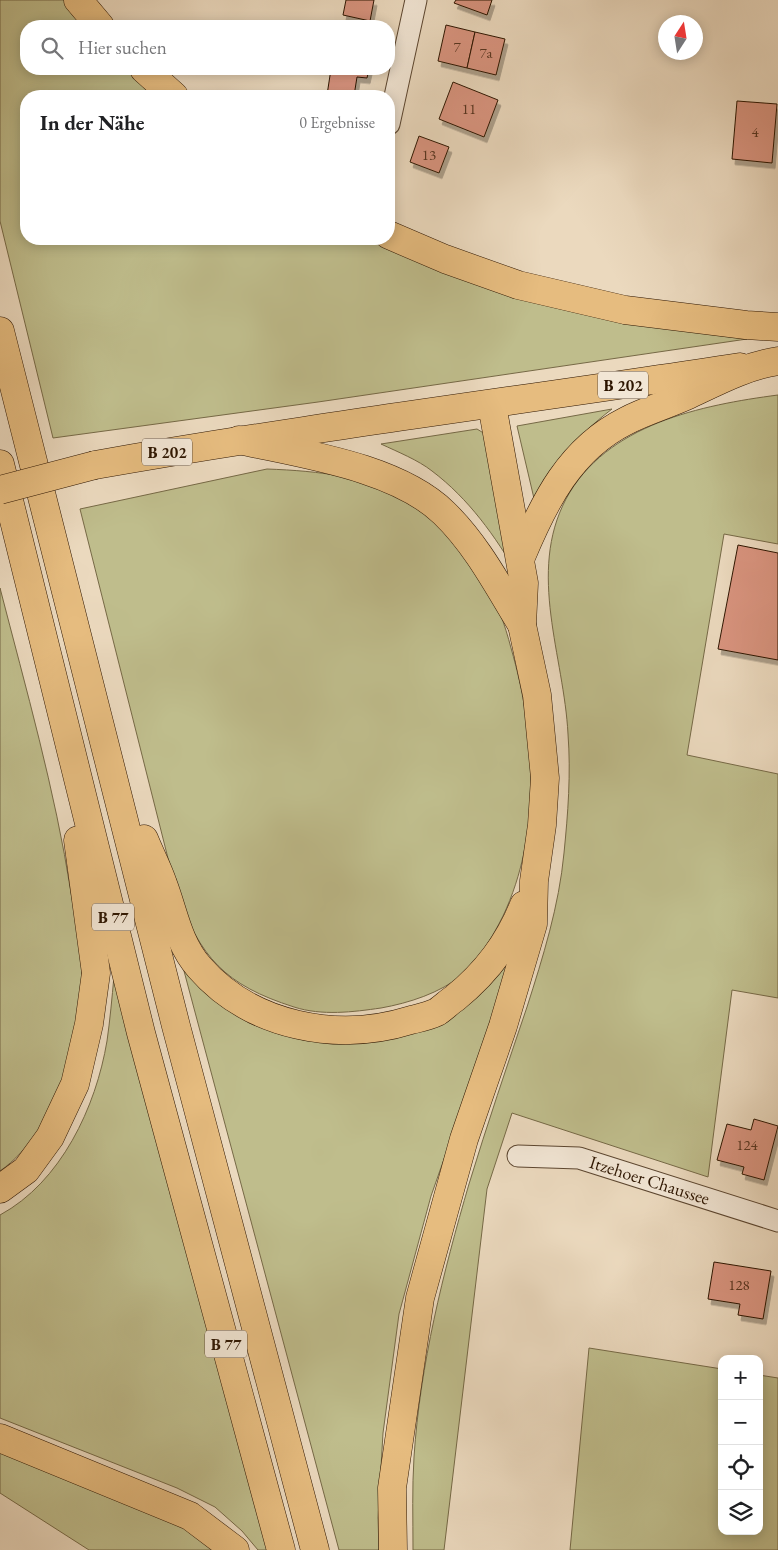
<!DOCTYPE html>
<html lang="de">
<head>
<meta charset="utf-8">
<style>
	body { margin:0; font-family:"EB Garamond",serif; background:#f2f2f2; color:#202124 }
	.controls { position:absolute; right:15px; bottom:15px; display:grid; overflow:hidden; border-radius:10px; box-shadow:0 2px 12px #0003 }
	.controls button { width:45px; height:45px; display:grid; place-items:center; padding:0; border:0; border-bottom:1px solid #e0e0e0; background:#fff; color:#202124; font:25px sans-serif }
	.compass { position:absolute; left:658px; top:15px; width:45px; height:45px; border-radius:50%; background:#fff; box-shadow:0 2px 12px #0003; rotate:12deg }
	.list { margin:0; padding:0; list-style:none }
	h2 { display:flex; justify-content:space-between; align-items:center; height:65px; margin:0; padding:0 20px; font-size:21px }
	h2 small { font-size:16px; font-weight:400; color:#757577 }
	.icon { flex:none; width:28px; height:28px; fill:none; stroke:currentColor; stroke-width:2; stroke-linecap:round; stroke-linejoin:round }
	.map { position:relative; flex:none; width:778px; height:1550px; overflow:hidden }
	.search { position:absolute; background:#fff; box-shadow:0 2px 12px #0003; left:20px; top:20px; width:375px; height:55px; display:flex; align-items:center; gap:12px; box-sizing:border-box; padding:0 18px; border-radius:20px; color:#757577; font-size:19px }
	.panel { position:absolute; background:#fff; box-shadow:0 2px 12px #0003; left:20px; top:90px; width:375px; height:155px; border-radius:20px }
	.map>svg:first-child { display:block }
	.green { fill:#bfbd8c; stroke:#766946 }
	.building { fill:#d9947f; stroke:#2d1500; filter:url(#shadow) }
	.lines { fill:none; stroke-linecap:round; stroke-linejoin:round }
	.minor-casing { stroke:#5c4630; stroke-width:23 }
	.primary-casing { stroke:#2d1500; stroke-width:29 }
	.trunk-casing { stroke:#2d1500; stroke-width:29 }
	.minor { stroke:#f2e6d5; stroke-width:21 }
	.primary { stroke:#e6bc7f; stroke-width:28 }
	.trunk { stroke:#e6bc7f; stroke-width:28 }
	.primary-bridge-casing { stroke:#2d1500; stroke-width:29; stroke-linecap:butt }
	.primary-bridge { stroke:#e6bc7f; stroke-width:28 }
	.labels { text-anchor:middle; stroke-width:5; stroke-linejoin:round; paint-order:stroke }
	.number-label { font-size:15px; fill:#583520 }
	.shield { fill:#f2e6d5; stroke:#685440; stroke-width:1 }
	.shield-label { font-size:16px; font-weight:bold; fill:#2d1500 }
	.street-label { font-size:18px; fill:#2d1500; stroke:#f2e6d5 }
</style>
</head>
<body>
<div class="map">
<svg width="778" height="1550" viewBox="0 0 778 1550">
	<defs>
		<filter id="shadow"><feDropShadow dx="3" dy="5.5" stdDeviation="0" flood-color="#0004"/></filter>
	</defs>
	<rect width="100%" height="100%" fill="#ebd9be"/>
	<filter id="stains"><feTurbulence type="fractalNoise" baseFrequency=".004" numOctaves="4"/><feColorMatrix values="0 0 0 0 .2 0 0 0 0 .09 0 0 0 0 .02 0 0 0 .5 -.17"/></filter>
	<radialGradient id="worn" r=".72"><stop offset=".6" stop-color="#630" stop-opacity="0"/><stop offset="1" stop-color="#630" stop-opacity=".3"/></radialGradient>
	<g class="green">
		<path d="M0,0H64L86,26H26V69H125L153,96H26V239H370L418,262L507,295L617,322L747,339L318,402L53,438L0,221Z"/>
		<path d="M778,395V544L724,534L687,755L778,774V998L732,990L708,1177L512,1113L487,1189L444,1550H413C413,1519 412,1488 414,1457C420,1365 443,1273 469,1184C487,1125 507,1066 527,1007C543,957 559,906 564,853C568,813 571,774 568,734C564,656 527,573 566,499C606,424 702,405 778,395Z"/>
		<path d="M612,409C573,439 555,463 536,507L517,426Z"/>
		<path d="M477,429L490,437L518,575C495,536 469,499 432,471C418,460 398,452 381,444Z"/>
		<path d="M267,469C319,471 371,476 416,505C434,517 450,535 463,552C470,561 479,571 485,581C497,602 505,625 511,648C536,735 542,833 503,916C494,934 478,962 462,975C440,993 409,1003 381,1008C353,1012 322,1016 294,1007C225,985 200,958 176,890L80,509Z"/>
		<path d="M0,588C26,689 55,790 71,893C75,914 80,935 81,956C86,1024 59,1130 0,1171Z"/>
		<path d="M521,940L431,1196L399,1314L383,1433L378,1518L379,1550H339L184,971L217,1002L249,1023L279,1034L308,1041L345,1043L475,999L494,980Z"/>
		<path d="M114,976L269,1550H258L242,1531L215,1507L177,1488L0,1418V1215C61,1182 96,1107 107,1041C110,1020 112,998 114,976Z"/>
		<path d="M589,1348L722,1369V1531H759V1375L778,1378V1550H570Z"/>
		<path d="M0,1449L175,1516L222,1550H89L0,1493Z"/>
	</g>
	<g class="building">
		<path d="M346,0H374L370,21L343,15Z"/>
		<path d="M456,0H492L487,15L454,3Z"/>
		<path d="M446,25L475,32L467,68L438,61Z"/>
		<path d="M475,32L505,39L496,75L467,68Z"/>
		<path d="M331,69H369L367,78L357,77L354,96L327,95Z"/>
		<path d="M453,82L498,100L484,137L439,119Z"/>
		<path d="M737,101L777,104L772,163L732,159Z"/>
		<path d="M419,136L449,147L439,173L410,162Z"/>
		<path d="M738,545L778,553V660L718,649Z"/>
		<path d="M754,1119L778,1126L764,1180L742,1174L744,1167L717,1160L727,1124L751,1130Z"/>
		<path d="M714,1262L771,1271L763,1319L738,1315L740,1304L708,1299Z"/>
	</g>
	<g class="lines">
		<defs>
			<g id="minor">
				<path d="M389,124L416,0"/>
				<path id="s1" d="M518,1156L579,1158L778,1221"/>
			</g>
			<path id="primary" d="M95,465C309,427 525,400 740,367"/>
			<g id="trunk">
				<path d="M78,0L100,26"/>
				<path d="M144,69L174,96"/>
				<path d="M389,235L445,259L518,285L625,310L746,325L778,327"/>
				<path d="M0,331L176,1026L315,1550"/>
				<path d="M239,440C302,454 397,467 444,513C477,545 498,586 522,625"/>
				<path d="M0,464L141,1033L281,1550"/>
				<path d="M521,557C544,502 570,449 626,421C645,411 666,405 686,396C716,382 745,366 778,361"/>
				<path d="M144,839C150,854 158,869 163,884C174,913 178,943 199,967C251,1027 338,1043 411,1020C419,1018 429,1016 437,1012C443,1008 449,1002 455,998C486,973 509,943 524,905"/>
				<path d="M0,1189L26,1170L50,1137L75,1084L89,1024L96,973L78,840"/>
				<path d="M0,1438L190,1516L235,1550"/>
				<path d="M393,1550L392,1488L420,1298L464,1139L503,1026L533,924L534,881L542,825L545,778L537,695L522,625L524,583L492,405"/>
			</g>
		</defs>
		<use href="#minor" class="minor-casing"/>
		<use href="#primary" class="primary-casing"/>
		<use href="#trunk" class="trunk-casing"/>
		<use href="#minor" class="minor"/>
		<use href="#primary" class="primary"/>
		<use href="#trunk" class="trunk"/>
		<defs>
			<path id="primary-bridge" d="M0,490L95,465"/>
		</defs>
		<use href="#primary-bridge" class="primary-bridge-casing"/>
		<use href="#primary-bridge" class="primary-bridge"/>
	</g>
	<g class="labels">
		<g class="number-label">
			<text x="457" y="52">7</text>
			<text x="486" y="58">7a</text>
			<text x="469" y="114">11</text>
			<text x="755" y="137">4</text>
			<text x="429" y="160">13</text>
			<text x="747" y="1150">124</text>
			<text x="739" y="1290">128</text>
		</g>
		<g class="shield">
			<rect x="598" y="371.5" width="50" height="27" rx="4"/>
			<rect x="142" y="438.5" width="50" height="27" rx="4"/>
			<rect x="92" y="903.5" width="42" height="27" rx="4"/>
			<rect x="205" y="1330.5" width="42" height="27" rx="4"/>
		</g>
		<g class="shield-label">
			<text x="623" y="391">B 202</text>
			<text x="167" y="458">B 202</text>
			<text x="113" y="923">B 77</text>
			<text x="226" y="1350">B 77</text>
		</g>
		<g class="street-label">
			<text dy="6" stroke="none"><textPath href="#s1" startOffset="135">Itzehoer Chaussee</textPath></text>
		</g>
	</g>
	<rect width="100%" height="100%" filter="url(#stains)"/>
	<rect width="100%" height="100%" fill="url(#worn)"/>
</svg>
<div class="controls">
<button>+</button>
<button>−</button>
<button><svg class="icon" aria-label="locate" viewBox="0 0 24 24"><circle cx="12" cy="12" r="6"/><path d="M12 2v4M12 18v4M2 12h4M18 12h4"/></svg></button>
<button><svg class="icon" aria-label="layers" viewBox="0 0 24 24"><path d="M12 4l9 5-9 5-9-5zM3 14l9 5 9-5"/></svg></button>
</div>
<svg class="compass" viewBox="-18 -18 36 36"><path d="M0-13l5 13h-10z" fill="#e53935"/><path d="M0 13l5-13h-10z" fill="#757577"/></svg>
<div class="search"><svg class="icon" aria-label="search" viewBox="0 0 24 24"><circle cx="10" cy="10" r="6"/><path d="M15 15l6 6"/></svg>Hier suchen</div>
<section class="panel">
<h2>In der Nähe<small>0 Ergebnisse</small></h2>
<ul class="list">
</ul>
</section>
</div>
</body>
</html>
